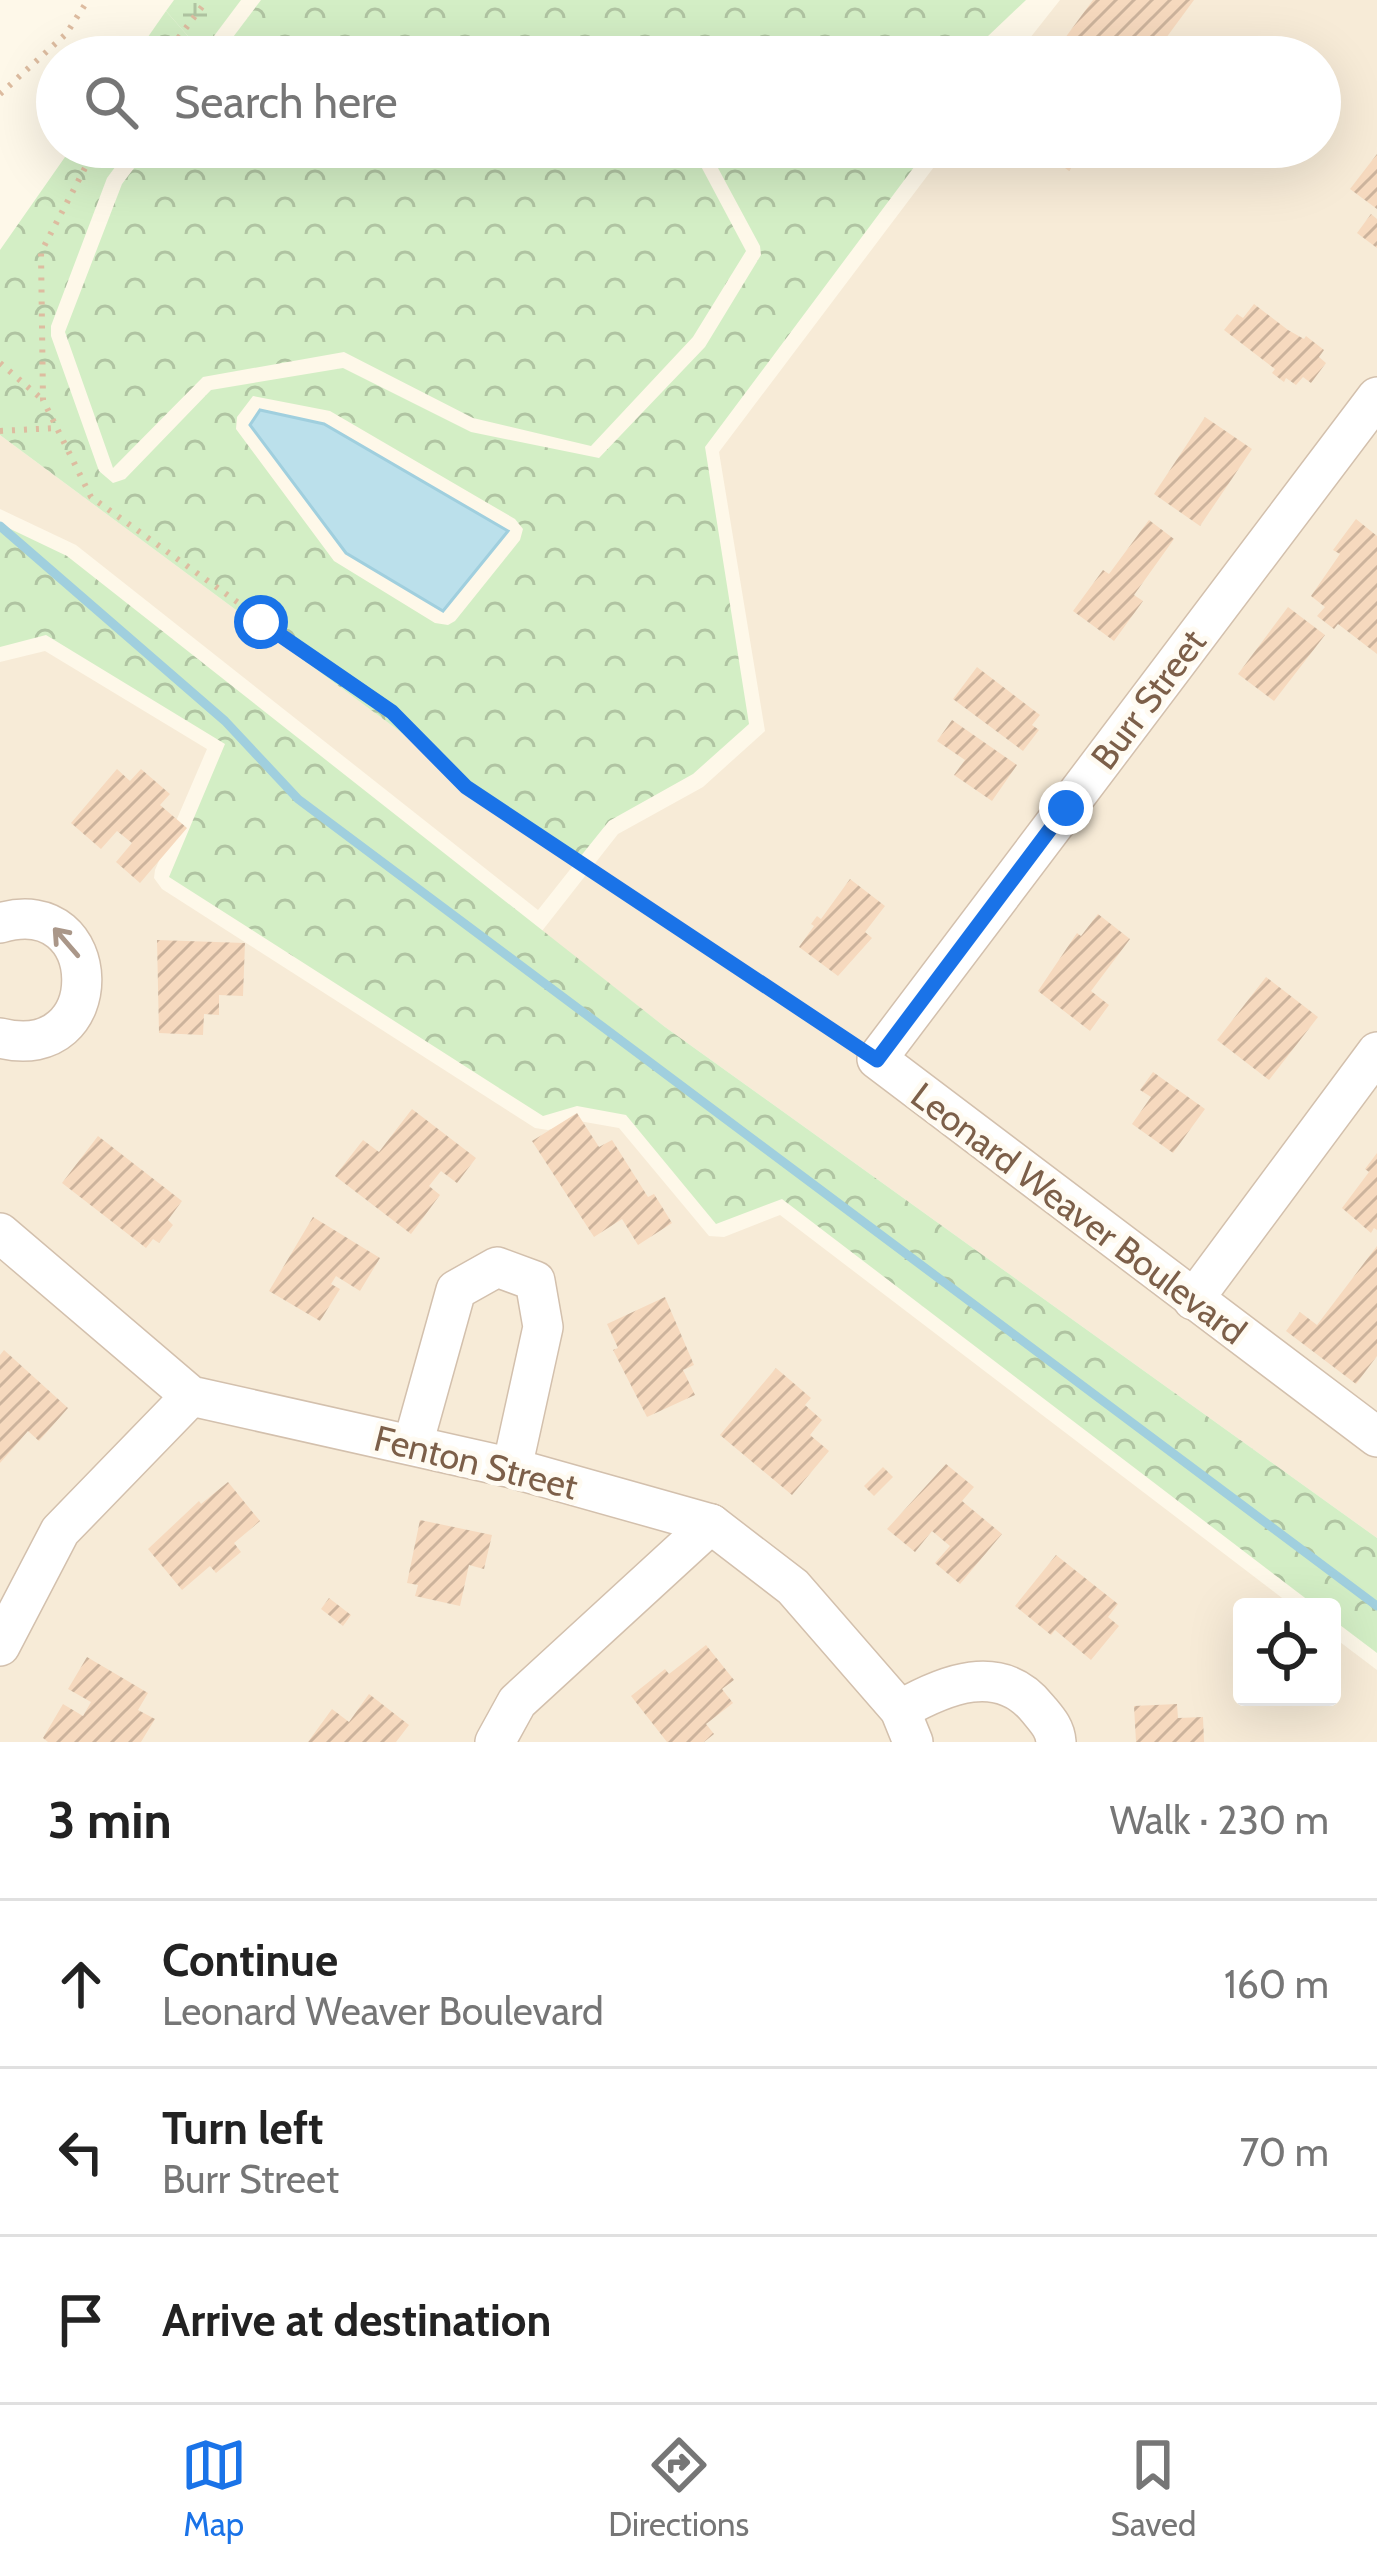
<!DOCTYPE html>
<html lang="en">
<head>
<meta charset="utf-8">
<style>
	body { margin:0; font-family:Cabin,sans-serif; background:#f2f2f2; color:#222 }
	.controls { position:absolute; right:36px; bottom:36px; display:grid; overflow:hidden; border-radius:12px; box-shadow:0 12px 48px #0002 }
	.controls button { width:108px; height:108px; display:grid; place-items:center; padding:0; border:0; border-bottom:3px solid #e0e0e0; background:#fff; color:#222; font:60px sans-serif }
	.stop { position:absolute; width:36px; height:36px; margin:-27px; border:9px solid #1a73e8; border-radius:50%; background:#fff }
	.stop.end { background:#1a73e8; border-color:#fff; box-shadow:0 3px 12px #0008 }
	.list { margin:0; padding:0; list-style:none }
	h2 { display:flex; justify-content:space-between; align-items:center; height:156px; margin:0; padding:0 48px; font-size:51px }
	h2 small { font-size:39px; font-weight:400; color:#767676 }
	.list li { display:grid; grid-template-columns:78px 1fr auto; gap:36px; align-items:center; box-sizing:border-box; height:168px; padding:0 48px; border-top:3px solid #e0e0e0 }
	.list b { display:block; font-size:45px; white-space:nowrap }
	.list p { margin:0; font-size:39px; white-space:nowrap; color:#767676 }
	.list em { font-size:39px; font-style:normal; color:#767676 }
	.icon { flex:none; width:66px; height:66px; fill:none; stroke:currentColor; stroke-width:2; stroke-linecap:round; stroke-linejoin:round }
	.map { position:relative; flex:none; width:1377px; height:1742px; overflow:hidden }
	.search { position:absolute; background:#fff; box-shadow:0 12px 48px #0002; left:36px; right:36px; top:36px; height:132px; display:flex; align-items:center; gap:30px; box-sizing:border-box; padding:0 42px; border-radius:66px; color:#767676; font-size:45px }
	.sheet { height:660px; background:#fff }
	nav { display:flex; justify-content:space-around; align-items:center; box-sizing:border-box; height:168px; border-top:3px solid #e0e0e0; background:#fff; font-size:33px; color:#767676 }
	nav a { display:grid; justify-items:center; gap:6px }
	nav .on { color:#1a73e8 }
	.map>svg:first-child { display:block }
	.residential { fill:#f7ebd7 }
	.forest { fill:url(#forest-crowns); fill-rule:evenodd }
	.wetland { fill:url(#wetland-marsh) }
	.water { fill:#bbe0eb; stroke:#a0cfde; stroke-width:3 }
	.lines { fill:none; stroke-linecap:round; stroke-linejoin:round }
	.stream { stroke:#a0cfde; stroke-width:9 }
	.building { fill:url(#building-hatch) }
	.street-casing { stroke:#d3c0ad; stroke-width:42 }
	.path { stroke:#ddbca0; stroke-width:6; stroke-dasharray:3 9; stroke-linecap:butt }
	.street { stroke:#fff; stroke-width:39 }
	.oneway { stroke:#aa9789 }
	.route { stroke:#1a73e8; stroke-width:15 }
	.labels { text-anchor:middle; stroke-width:10; stroke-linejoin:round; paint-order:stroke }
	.street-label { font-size:36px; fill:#7c5f49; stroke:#fffbf2 }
</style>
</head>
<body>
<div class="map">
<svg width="1377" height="1742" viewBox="0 0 1377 1742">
	<defs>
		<pattern id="forest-crowns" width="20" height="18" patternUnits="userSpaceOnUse" patternTransform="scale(3)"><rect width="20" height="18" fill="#d3eec5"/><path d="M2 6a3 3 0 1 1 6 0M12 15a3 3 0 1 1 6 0" fill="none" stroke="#b0c4a2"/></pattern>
		<pattern id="wetland-marsh" width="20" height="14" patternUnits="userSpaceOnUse" patternTransform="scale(3)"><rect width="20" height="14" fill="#d3eec5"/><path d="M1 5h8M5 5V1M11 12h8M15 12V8" fill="none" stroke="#b0c4a2"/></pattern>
		<pattern id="building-hatch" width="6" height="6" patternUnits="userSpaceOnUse" patternTransform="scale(3)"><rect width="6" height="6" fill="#f6d9be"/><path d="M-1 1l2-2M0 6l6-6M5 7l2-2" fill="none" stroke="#ccb39c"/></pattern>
	</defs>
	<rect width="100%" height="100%" fill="#fef8e9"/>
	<g class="residential">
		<path d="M1060,0H1377V1538L665,1027L542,931L618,834L703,787L765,731L719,452L949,147H1320V57H1015Z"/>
		<path d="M0,435L576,862L538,910L76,545L0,509Z"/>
		<path d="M45,651L207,749L155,870L154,878L162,889L535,1128L548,1130L579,1121L619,1128L709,1236L724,1237L780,1215L1294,1607H1242V1697H1332V1636L1377,1670V1742H0V662Z"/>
	</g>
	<g class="forest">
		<path d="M261,0H1026L966,57H218Z"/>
		<path d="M166,11L202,52L198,57H134Z"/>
		<path d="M72,147H130L107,178L51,326V336L99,471L113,483L125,479L211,390L343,368L471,432L599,458L705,347L761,255L760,246L711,155L713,147H929L705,447L749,724L693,774L609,821L576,862L0,435V250ZM253,396L330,411L515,519L523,529L520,540L455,621L448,625L435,623L334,561L236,429L237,417Z"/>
		<path d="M150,147H697L695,155L746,251L693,337L591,446L473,418L344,352L203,377L113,468L65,332L122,184Z"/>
		<path d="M0,524L67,556L665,1027L1377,1538V1653L1332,1619V1607H1317L782,1199L716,1224L626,1115L577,1106L543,1116L169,877L225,744L46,635L0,647Z"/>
	</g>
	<path class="wetland" d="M174,0H241L202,52L166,11Z"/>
	<path class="water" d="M260,410L324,424L508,531L443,611L346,553L250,425Z"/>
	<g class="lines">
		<path class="stream" d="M0,526L225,721L298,799L1377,1606"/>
	</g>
	<g class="building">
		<path d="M1093,0H1194L1152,57H1051Z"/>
		<path d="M1037,147H1086L1069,171Z"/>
		<path d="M1377,154V209L1350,189Z"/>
		<path d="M1371,214L1377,219V248L1357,233Z"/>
		<path d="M1254,304L1288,330L1304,339L1306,336L1324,350L1319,357L1326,363L1311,383L1303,377L1296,385L1286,378L1284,382L1272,373L1275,369L1224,330L1237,314L1243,318Z"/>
		<path d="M1205,417L1252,449L1200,526L1154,494Z"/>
		<path d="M1356,519L1377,536V654L1338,624L1334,629L1317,616L1325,607L1311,596L1340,554L1333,550Z"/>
		<path d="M1149,520L1174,539L1134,595L1143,601L1114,641L1073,611L1103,570L1109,574Z"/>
		<path d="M1288,607L1325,635L1274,701L1238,674Z"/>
		<path d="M977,667L1040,715L1032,725L1039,730L1023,751L953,699Z"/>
		<path d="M952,720L1017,765L992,801L954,775L965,760L937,741Z"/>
		<path d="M117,769L130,781L141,769L170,794L160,805L187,828L140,883L116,862L132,843L117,831L101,849L71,823Z"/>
		<path d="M850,879L885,906L865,932L872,938L838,976L799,947L814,926L811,924L817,916L821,919Z"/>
		<path d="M1098,914L1130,939L1091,991L1109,1005L1090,1031L1038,991L1077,933L1081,936Z"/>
		<path d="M157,940L245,943L243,996L219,995V1015L204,1014L203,1035L159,1033Z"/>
		<path d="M1266,977L1318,1017L1269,1080L1217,1040Z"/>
		<path d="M1153,1072L1205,1109L1173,1153L1132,1124L1151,1097L1140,1090Z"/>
		<path d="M412,1109L476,1158L457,1183L441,1171L429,1186L440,1195L411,1234L335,1176L363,1140L379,1152Z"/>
		<path d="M577,1113L599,1147L612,1140L648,1197L654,1194L672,1223L638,1245L622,1219L594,1237L532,1141Z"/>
		<path d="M98,1136L182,1201L168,1220L173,1225L159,1243L153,1239L146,1248L62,1183Z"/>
		<path d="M1377,1153V1230L1374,1228L1371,1233L1342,1208L1369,1172L1365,1169Z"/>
		<path d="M313,1217L380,1258L360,1291L336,1276L331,1284L340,1289L320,1321L269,1291Z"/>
		<path d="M1377,1246V1356L1356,1384L1286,1331L1300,1312L1317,1325Z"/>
		<path d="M665,1297L694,1365L683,1370L695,1395L647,1417L613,1350L618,1348L607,1324Z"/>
		<path d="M4,1350L68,1408L39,1441L28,1431L0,1463V1355Z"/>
		<path d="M776,1368L811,1398L805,1405L822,1420L810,1435L829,1451L792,1495L720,1435Z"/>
		<path d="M946,1464L974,1487L962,1501L1002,1534L960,1584L935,1563L950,1546L932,1531L915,1552L887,1529Z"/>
		<path d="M883,1467L893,1477L874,1496L864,1486Z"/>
		<path d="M228,1482L260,1521L234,1543L241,1552L216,1573L210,1566L182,1590L148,1549L199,1501L201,1504Z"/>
		<path d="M420,1520L492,1535L484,1569L469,1565L460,1606L415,1596L418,1585L407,1583Z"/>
		<path d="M1056,1555L1118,1604L1108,1617L1119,1626L1091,1660L1055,1630L1051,1635L1015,1606Z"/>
		<path d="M329,1598L351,1615L343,1626L321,1609Z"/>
		<path d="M706,1645L734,1680L722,1689L733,1703L706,1724L714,1734L704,1742H667L631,1696L665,1669L669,1674Z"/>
		<path d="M87,1657L148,1693L138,1710L155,1719L141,1742H48L43,1738L63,1704L83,1716L91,1702L68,1689Z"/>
		<path d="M369,1694L409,1725L396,1742H308L332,1709L349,1722Z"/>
		<path d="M1177,1704L1178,1718L1203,1717L1204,1742H1136L1134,1706Z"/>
	</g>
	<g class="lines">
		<defs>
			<g id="street">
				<path d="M1377,397L877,1059L1377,1437"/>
				<path d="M0,923C107,891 111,1066 0,1038"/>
				<path d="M0,1233L191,1396L512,1468L711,1524L793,1587L900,1710L913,1742"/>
				<path d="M1193,1300L1377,1052"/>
				<path d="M413,1444L456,1290L497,1267L535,1281L543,1327L512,1468"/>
				<path d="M0,1646L60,1531L191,1396"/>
				<path d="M900,1710C944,1685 1000,1661 1038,1709C1047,1720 1055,1728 1056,1742"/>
				<path d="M495,1742L517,1702L711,1524"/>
			</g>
		</defs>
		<use href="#street" class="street-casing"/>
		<g class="path">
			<path d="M164,57L207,0"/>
			<path d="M0,94L66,34L88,0"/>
			<path d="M96,147L41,252L43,400L91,497L392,713L466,787L849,1040"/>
			<path d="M0,363L43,400"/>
			<path d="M0,431L57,428"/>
		</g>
		<use href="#street" class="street"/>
	</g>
	<defs><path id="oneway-shaft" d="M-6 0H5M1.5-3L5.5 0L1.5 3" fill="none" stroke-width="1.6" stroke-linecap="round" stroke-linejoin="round" transform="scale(3)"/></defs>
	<use class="oneway" href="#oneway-shaft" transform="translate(66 942) rotate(-131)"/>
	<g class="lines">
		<path class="route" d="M261,622L392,712L466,787L877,1060L1066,808"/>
	</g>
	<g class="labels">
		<g class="street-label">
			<text transform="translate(1148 699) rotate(-53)" y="13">Burr Street</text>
			<text transform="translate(1079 1213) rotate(37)" y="13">Leonard Weaver Boulevard</text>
			<text transform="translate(476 1462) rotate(14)" y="13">Fenton Street</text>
		</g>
	</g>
</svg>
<div class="controls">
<button><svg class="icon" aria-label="locate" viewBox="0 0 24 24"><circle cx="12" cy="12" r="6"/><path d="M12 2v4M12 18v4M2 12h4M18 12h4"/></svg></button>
</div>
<div class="stop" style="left:261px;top:622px"></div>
<div class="stop end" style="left:1066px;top:808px"></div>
<div class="search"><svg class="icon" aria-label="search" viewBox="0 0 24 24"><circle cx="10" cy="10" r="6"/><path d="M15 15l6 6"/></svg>Search here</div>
</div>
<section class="sheet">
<h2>3 min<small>Walk · 230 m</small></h2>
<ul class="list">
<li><svg class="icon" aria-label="ahead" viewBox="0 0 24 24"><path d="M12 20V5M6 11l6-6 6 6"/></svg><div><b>Continue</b><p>Leonard Weaver Boulevard</p></div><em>160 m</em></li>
<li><svg class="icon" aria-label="left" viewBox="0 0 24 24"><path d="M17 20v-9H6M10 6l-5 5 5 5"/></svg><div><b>Turn left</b><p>Burr Street</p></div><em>70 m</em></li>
<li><svg class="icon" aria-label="arrive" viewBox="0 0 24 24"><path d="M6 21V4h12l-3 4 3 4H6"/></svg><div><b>Arrive at destination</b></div></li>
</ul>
</section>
<nav>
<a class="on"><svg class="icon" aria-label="map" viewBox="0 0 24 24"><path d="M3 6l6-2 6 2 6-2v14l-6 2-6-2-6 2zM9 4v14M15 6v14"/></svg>Map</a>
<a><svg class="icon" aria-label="directions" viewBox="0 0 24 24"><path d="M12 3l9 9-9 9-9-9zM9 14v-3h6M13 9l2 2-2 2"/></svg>Directions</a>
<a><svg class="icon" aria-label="saved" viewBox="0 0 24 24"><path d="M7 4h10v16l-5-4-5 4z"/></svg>Saved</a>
</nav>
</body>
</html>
